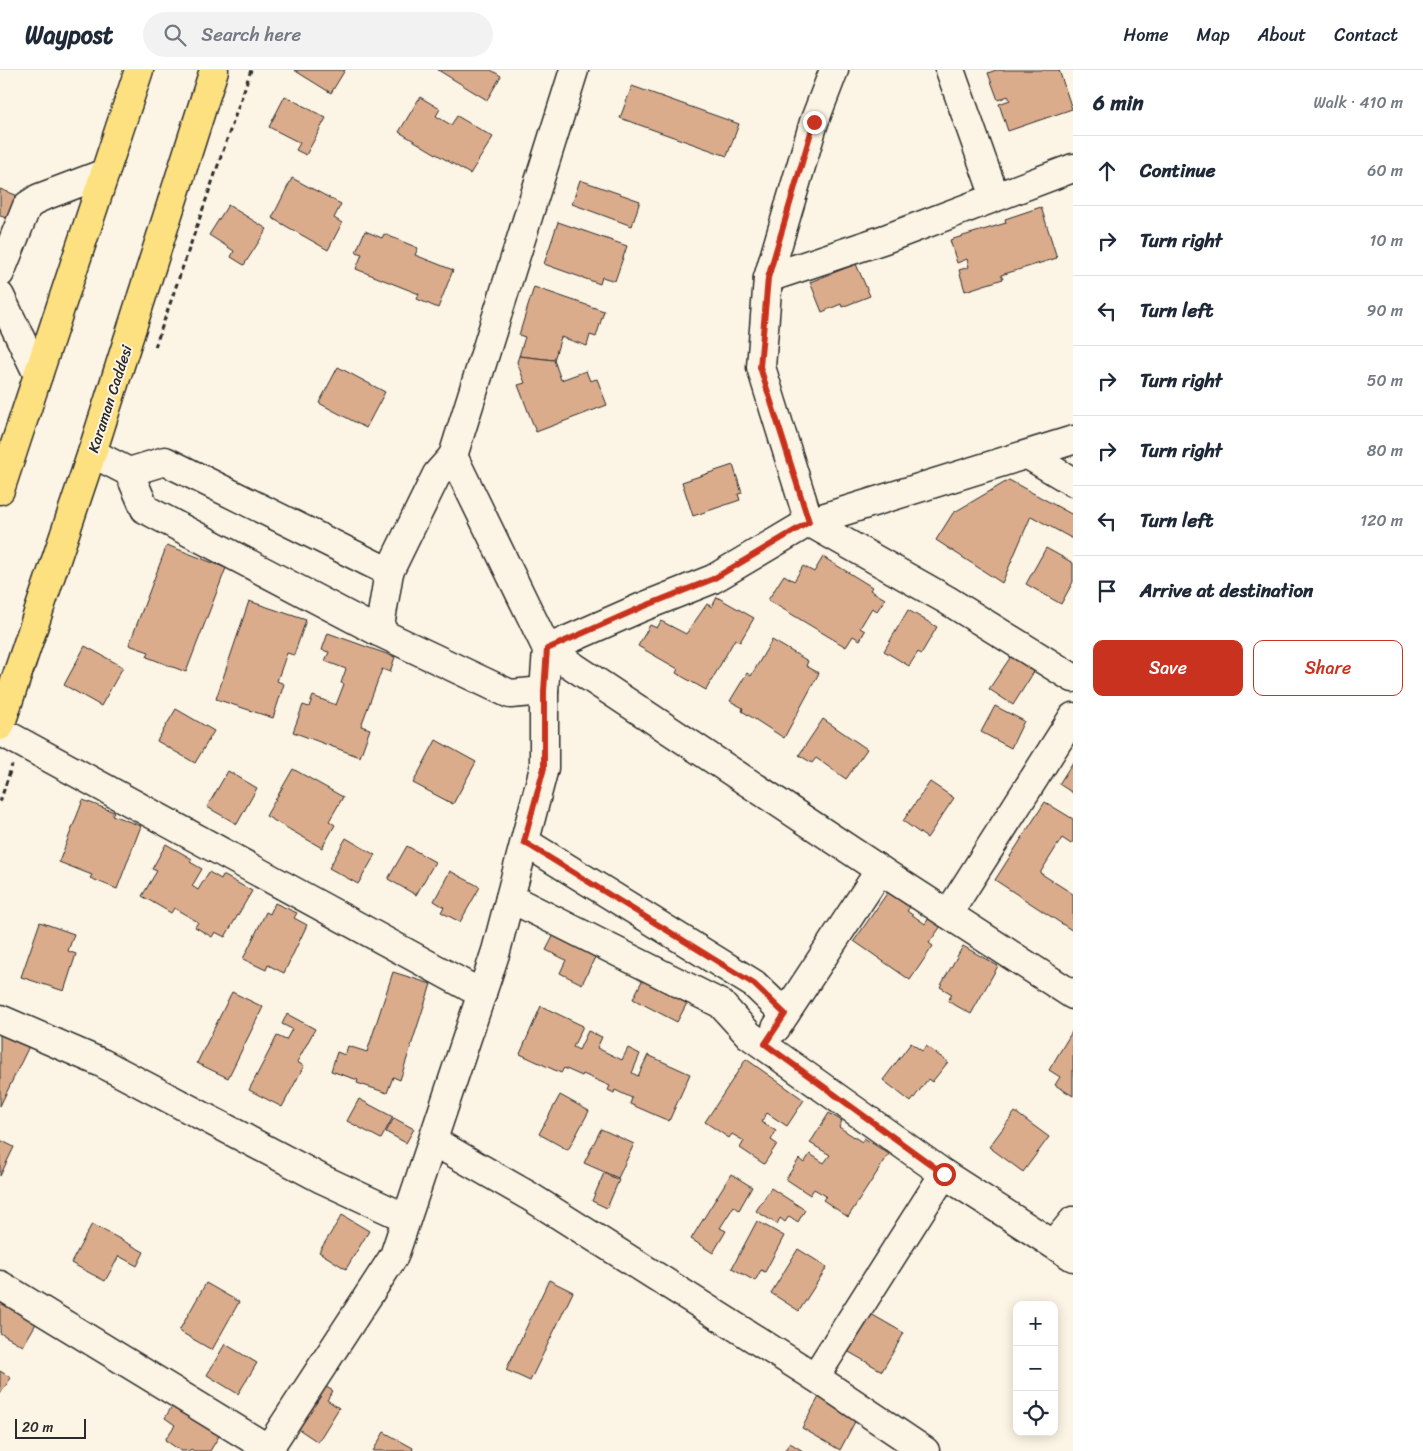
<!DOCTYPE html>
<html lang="en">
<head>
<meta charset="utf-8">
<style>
	body { margin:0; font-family:Sriracha,sans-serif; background:#f2f2f3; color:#1f2937 }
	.controls { position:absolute; right:15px; bottom:15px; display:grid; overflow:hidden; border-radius:10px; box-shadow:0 2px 12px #0003 }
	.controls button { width:45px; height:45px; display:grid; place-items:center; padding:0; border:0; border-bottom:1px solid #e0e1e3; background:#fff; color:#1f2937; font:25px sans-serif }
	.scale { position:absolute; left:15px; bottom:12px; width:71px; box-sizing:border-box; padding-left:5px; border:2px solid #2b2b2b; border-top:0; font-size:14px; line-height:18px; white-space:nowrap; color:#2b2b2b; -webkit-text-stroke:4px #fcf5e5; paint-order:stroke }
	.stop { position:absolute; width:15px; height:15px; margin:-11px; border:4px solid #c8321e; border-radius:50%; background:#fff }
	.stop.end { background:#c8321e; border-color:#fff; box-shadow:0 1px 5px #0008 }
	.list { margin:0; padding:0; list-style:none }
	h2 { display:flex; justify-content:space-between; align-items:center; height:65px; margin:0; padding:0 20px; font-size:21px }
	h2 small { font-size:16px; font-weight:400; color:#747a83 }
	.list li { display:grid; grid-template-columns:32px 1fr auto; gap:15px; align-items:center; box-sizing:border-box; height:70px; padding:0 20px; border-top:1px solid #e0e1e3 }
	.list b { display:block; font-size:19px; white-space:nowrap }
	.list em { font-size:16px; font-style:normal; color:#747a83 }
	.actions { display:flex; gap:10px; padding:15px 20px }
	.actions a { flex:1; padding:11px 0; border:1px solid #c8321e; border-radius:10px; text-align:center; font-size:18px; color:#c8321e }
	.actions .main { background:#c8321e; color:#fff }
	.icon { flex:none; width:28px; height:28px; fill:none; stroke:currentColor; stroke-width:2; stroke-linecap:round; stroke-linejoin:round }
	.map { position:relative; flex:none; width:1073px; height:1381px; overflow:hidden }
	header { display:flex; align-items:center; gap:30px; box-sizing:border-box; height:70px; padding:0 25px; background:#fff; border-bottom:1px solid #e0e1e3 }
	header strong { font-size:24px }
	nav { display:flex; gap:28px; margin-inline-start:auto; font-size:18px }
	.search { width:350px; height:45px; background:#f2f2f3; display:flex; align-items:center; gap:12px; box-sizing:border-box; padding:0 18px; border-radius:28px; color:#747a83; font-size:19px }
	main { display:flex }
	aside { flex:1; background:#fff }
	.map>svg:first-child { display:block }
	.building { fill:#dbac8c; stroke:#2b2b2b }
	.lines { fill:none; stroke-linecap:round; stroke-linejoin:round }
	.minor-casing { stroke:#2b2b2b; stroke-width:31 }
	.highway-casing { stroke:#2b2b2b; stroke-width:31 }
	.path { stroke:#2b2b2b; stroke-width:3; stroke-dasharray:5 4; stroke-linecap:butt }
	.minor { stroke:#fcf5e5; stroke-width:28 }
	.highway { stroke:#fde080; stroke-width:28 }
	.route { stroke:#c8321e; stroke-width:6 }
	.labels { text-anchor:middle; stroke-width:4; stroke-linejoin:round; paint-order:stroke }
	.street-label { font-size:15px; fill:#2b2b2b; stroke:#fcf5e5 }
</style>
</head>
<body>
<header>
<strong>Waypost</strong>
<div class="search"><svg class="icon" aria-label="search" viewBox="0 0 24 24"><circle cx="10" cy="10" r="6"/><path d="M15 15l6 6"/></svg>Search here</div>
<nav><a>Home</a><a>Map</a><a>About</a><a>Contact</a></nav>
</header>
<main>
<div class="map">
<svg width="1073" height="1381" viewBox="0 0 1073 1381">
	<rect width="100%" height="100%" fill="#fcf5e5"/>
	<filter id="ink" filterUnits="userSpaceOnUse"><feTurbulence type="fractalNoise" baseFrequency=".02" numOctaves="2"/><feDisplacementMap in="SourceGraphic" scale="10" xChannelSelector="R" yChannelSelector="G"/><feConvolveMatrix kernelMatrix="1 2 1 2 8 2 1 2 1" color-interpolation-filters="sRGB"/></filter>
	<g filter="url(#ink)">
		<g class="building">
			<path d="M294,0H345L331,23Z"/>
			<path d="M438,0H491L501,6L487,30Z"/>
			<path d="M996,0H1059L1072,39L1008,61L999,34L1010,30L1008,26L998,30L988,3Z"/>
			<path d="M632,16L739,54L727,86L620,48Z"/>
			<path d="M285,26L326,48L306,85L296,80L300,73L269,57Z"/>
			<path d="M420,27L440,39L436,46L451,55L457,46L493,67L470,104L399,62Z"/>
			<path d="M292,108L341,134L334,148L342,153L328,180L272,148Z"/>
			<path d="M580,110L640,131L632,156L572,134Z"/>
			<path d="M0,119L21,127L13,150L0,146Z"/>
			<path d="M228,135L267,159L244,195L231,187L234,181L209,165Z"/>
			<path d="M1041,137L1057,188L1001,205L1003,209L965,221L959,200L969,197L967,189L957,193L950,170L1006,153L1005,149Z"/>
			<path d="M558,152L627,176L615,211L602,207L600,214L544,194Z"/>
			<path d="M365,161L382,168L384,164L418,178L415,185L453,200L438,238L417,229L419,224L356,199L362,184L356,182Z"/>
			<path d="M856,194L870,226L842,237L841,234L822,242L810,212Z"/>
			<path d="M534,217L604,241L596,267L590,265L587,276L561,267L554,290L519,286L525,267L519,265Z"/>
			<path d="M519,286L554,290L561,310L586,301L590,311L597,309L607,335L536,362L518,315L525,313L517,292Z"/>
			<path d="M338,297L385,322L366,358L319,333Z"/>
			<path d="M733,395L742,423L738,424L740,430L693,446L682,412Z"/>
			<path d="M1009,410L1073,445V469L1031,446L1002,513L936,470L953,443Z"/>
			<path d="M167,475L226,498L186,602L147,587L149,582L129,575Z"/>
			<path d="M1046,478L1073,493V512L1061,534L1026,514Z"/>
			<path d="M823,487L872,517L870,520L885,529L877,541L872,538L860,558L865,561L860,570L853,566L846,577L768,530L784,505L794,511L803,496L814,502Z"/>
			<path d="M717,527L754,548L740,572L735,569L706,620L676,603L678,599L638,576L650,555L657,558L661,551L686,564L707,534L712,537Z"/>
			<path d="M249,531L306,550L294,585L287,583L277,611L284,614L273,648L216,629Z"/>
			<path d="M908,540L937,557L921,584L918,582L909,596L884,581Z"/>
			<path d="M328,563L395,587L390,602L382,599L361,656L370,659L360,687L293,662L303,635L309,637L313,626L336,635L344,614L341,613L346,599L325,591L329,582L322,580Z"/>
			<path d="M772,570L808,591L806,596L819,603L784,668L742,641L743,638L730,631L747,603L751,606Z"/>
			<path d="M85,576L123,597L101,636L64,615Z"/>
			<path d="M1014,582L1037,597L1013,635L989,619Z"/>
			<path d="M995,636L1024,651L1011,678L981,662Z"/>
			<path d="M176,639L214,661L195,693L157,671Z"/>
			<path d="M823,649L867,679L846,709L816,688L812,693L799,685Z"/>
			<path d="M436,670L476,692L453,734L413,713Z"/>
			<path d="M1073,692V723L1059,714Z"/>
			<path d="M293,699L343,727L329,751L335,755L322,778L266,746Z"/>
			<path d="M228,701L257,718L237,754L207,737Z"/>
			<path d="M930,712L954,728L927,768L903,751Z"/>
			<path d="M83,730L114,742L112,745L141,756L117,819L90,808L92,805L59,792Z"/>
			<path d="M1045,732L1073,749V771L1071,774L1062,768L1040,803L1073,824V861L995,810Z"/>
			<path d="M346,768L375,785L358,814L329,798Z"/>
			<path d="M166,774L192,789L190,792L202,799L192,816L198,820L209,802L221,809L223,805L252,821L225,867L215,862L212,867L195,857L198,852L174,838L171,843L142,826L157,801L152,799Z"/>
			<path d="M407,776L435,792L416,825L388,809Z"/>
			<path d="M450,801L480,817L460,852L441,842L444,837L434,831Z"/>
			<path d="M888,822L910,837L907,841L925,854L929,848L941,856L929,873L933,876L910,910L854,871Z"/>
			<path d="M275,833L297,843L294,848L307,855L284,903L268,895L266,900L243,889L266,842L270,844Z"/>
			<path d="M40,852L74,864L68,881L76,884L64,921L21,907Z"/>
			<path d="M557,859L599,879L582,914L560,903L566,890L546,880Z"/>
			<path d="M963,876L998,896L971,944L948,931L952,924L940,917Z"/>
			<path d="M393,902L431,914L400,1010L393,1007L387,1023L357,1013L358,1010L331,1001L337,982L345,985L348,976L367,982Z"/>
			<path d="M646,903L682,922L679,929L687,933L677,952L633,929Z"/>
			<path d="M232,922L263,937L228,1008L197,993Z"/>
			<path d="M541,936L583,956L573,977L579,980L588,961L602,967L597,978L622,990L628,978L640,984L632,1003L638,1006L648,985L690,1004L669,1051L630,1034L632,1028L615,1020L614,1023L608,1020L610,1016L583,1004L582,1006L564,998L561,1003L520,984Z"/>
			<path d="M287,944L315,959L297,992L304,996L282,1037L249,1020L277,966L286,970L292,959L282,954Z"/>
			<path d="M0,957L31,972L0,1036Z"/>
			<path d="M1073,960V1026L1055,1015L1060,1007L1049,1000Z"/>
			<path d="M911,973L922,981L926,976L948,992L932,1012L928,1009L911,1032L883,1010Z"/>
			<path d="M746,989L804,1030L787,1056L767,1043L761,1052L776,1061L771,1070L777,1074L764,1094L740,1078L744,1071L732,1064L729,1068L705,1052Z"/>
			<path d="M560,1025L589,1041L568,1080L539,1064Z"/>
			<path d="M359,1029L393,1047L381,1069L347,1051Z"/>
			<path d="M1015,1042L1049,1067L1023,1102L989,1077Z"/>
			<path d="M829,1043L842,1051L839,1057L862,1072L864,1068L889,1084L848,1147L823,1130L826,1126L814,1119L810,1125L786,1109L799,1089L804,1093L810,1084L824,1093L830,1085L810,1073Z"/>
			<path d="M394,1048L414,1059L406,1073L386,1062Z"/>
			<path d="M601,1059L634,1074L618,1108L584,1093Z"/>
			<path d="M0,1070L14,1077L0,1106Z"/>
			<path d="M604,1103L619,1110L607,1138L592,1131Z"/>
			<path d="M731,1104L752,1117L739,1140L734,1136L720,1158L726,1161L713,1183L691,1169Z"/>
			<path d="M771,1118L805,1140L798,1152L789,1146L785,1152L780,1148L777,1154L756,1141Z"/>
			<path d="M342,1145L369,1161L346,1199L319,1182Z"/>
			<path d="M757,1151L784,1166L765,1202L761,1200L755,1211L732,1198Z"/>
			<path d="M92,1154L144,1182L137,1196L119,1186L105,1211L71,1193Z"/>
			<path d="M798,1179L827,1197L799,1241L771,1223Z"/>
			<path d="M549,1210L573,1222L530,1311L506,1300Z"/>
			<path d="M206,1213L239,1232L212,1280L179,1261Z"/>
			<path d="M6,1225L41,1245L23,1276L0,1263V1235Z"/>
			<path d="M864,1240L904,1263L882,1301L842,1278Z"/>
			<path d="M225,1274L257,1293L238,1324L207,1305Z"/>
			<path d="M0,1301L11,1308L0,1324Z"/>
			<path d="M318,1312L333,1321L327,1330L339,1338L318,1372L291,1354Z"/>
			<path d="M820,1325L858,1346L840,1380L802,1358Z"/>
			<path d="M175,1331L222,1361L210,1381H194L191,1379L189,1381H181L165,1370L175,1355L165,1348Z"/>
			<path d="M384,1362L413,1378L412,1381H373Z"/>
			<path d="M790,1373L803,1381H784Z"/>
		</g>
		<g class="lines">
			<defs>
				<g id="minor">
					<path d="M834,0L814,52L768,208L761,297L809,452L947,530L1073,608"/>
					<path d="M950,0L995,127"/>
					<path d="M0,203L27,136L39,128L105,103"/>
					<path d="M768,208L885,169L1073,98"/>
					<path d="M0,226L38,305"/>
					<path d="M92,383L129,402L145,439L379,562L510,624L544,621"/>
					<path d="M1028,385L1073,412"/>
					<path d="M453,386L574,0"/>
					<path d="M129,402L165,391L389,502"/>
					<path d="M379,562L389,502L437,404L453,386L547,579L880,800L1073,925"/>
					<path d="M0,661L482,924"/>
					<path d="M525,772L754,914L785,944"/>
					<path d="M510,828L721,934L749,965L944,1104L1073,1187"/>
					<path d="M948,844L1073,647"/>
					<path d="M0,949L102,993L322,1109L406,1148"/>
					<path d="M776,958L880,800"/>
					<path d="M433,1071L529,1126L815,1307L925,1381"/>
					<path d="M1054,1174L1073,1151"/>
					<path d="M0,1215L272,1381"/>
					<path d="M815,1307L944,1104"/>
					<path d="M267,1381L394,1186L496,881L544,698V621L547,579L640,538L713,509L809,452L1073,370"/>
				</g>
				<g id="highway">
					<path d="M0,420L139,0"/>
					<path d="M0,656L92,383L214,0"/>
				</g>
			</defs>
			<use href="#minor" class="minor-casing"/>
			<use href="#highway" class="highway-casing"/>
			<g class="path">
				<path d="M155,277L251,0"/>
				<path d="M0,732L12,695"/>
			</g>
			<use href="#minor" class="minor"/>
			<use href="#highway" class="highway"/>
		</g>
	</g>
	<g class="lines" filter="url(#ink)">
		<path class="route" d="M814,52L768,208L760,297L809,452L713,509L640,538L547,579L544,621V698L524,772L754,914L785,944L765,974L944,1104"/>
	</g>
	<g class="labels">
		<g class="street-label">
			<text transform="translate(110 329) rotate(-72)" y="5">Karaman Caddesi</text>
		</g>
	</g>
</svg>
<div class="controls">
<button>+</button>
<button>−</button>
<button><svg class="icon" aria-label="locate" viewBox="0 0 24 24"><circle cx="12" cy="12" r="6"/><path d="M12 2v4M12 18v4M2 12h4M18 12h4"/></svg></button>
</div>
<div class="scale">20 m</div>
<div class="stop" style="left:944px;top:1104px"></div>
<div class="stop end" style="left:814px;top:52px"></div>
</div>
<aside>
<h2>6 min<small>Walk · 410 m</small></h2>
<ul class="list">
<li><svg class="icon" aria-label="ahead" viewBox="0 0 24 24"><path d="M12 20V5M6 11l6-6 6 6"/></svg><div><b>Continue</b></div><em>60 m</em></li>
<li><svg class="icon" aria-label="right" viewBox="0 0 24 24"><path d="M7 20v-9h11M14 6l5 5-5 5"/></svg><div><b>Turn right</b></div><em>10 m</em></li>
<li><svg class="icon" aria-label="left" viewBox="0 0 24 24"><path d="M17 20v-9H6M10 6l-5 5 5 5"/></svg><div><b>Turn left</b></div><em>90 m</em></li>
<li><svg class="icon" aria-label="right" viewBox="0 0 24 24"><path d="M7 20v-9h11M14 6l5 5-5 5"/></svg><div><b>Turn right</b></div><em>50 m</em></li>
<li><svg class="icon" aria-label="right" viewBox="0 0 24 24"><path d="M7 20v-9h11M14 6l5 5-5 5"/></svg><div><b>Turn right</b></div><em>80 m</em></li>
<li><svg class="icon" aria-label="left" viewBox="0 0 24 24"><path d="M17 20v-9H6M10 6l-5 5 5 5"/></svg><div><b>Turn left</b></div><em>120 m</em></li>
<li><svg class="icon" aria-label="arrive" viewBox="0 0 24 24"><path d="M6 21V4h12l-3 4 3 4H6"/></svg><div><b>Arrive at destination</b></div></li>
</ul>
<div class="actions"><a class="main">Save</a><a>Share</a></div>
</aside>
</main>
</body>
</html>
